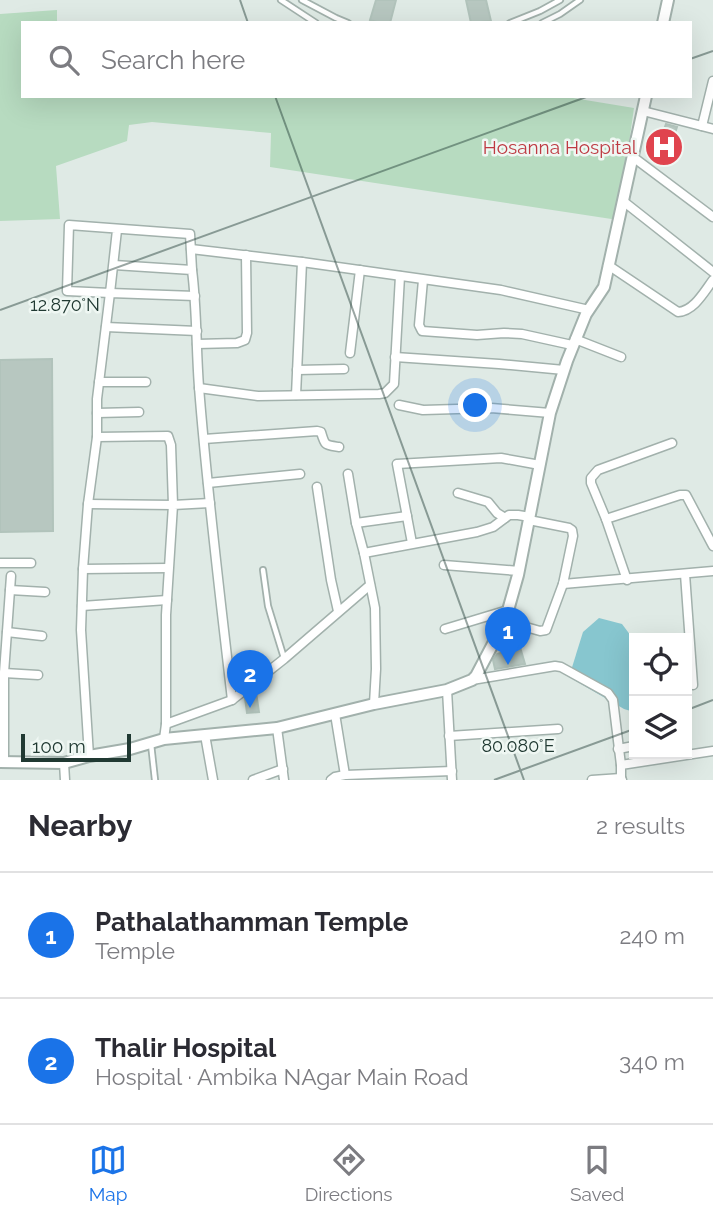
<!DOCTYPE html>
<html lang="en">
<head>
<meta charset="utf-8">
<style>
	body { margin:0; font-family:Raleway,sans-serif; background:#f7f7f7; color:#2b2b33 }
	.controls { position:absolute; right:21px; bottom:21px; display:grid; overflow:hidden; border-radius:0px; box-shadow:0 7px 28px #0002 }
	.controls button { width:63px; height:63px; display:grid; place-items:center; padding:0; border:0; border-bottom:2px solid #e1e1e2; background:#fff; color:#2b2b33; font:35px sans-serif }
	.scale { position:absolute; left:21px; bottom:18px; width:110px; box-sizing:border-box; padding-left:7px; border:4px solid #203932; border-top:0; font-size:19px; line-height:24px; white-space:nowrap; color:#203932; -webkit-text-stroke:5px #eff7f3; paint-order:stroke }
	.you { position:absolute; left:476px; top:406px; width:24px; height:24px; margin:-18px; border:5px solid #fff; border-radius:50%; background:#1a73e8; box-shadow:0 0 0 10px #1a73e833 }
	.badge { display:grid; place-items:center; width:46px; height:46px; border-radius:50%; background:#1a73e8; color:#fff; font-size:23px; font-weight:700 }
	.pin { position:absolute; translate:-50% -58px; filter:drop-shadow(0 2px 4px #0008) }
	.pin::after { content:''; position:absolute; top:37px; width:24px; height:21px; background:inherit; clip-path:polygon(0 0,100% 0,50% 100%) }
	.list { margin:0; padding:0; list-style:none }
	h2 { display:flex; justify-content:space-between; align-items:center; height:91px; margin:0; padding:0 28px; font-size:30px }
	h2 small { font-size:23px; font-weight:400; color:#7c7c81 }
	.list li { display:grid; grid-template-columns:46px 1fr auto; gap:21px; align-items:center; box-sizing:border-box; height:126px; padding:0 28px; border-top:2px solid #e1e1e2 }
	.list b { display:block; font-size:26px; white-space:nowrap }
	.list p { margin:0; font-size:23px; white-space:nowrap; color:#7c7c81 }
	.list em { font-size:23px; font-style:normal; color:#7c7c81 }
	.icon { flex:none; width:38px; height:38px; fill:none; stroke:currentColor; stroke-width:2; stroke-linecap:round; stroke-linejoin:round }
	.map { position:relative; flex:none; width:713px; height:780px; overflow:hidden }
	.search { position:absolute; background:#fff; box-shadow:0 7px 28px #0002; left:21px; right:21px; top:21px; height:77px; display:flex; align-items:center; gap:18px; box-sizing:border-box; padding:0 24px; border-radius:0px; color:#7c7c81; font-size:26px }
	.sheet { height:343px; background:#fff }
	nav { display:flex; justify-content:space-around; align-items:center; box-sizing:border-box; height:98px; border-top:2px solid #e1e1e2; background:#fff; font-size:19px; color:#7c7c81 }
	nav a { display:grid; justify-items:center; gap:4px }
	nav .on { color:#1a73e8 }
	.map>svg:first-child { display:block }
	.green { fill:#b7dbc0 }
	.water { fill:#87c6cf }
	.building { fill:#b7c7c0; stroke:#b1c3bb; stroke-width:2 }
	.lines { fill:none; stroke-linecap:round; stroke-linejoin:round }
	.service-casing { stroke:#a2b1ac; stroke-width:8 }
	.minor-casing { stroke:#a2b1ac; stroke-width:11 }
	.tertiary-casing { stroke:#a2b1ac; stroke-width:14 }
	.service { stroke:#fff; stroke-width:4.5 }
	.minor { stroke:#fff; stroke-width:8 }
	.tertiary { stroke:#fff; stroke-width:10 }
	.ticks { fill:none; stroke:#203932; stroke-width:2; stroke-opacity:0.45 }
	.labels { text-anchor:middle; stroke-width:5; stroke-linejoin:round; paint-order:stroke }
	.health-label { font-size:19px; fill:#be3a42; stroke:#eff7f3; text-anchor:end }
	.ticks-label { font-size:18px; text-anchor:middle; fill:#203932; stroke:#eff7f3; stroke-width:5; stroke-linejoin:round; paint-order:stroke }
</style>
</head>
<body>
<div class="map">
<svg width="713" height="780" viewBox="0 0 713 780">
	<rect width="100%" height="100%" fill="#dfeae5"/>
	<path class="green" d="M57,10V23H23V96H561L634,108L618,220L270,167L271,133L152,122L129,125L127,141L56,166L60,219L0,221V14Z"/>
	<path class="water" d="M599,618L622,624L634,640V712L624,709L569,677L583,632Z"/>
	<g class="building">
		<path d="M376,0H396L390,23H380L370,20Z"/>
		<path d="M466,0H486L491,21L471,23Z"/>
		<path d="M666,124L677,127L668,154L657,150Z"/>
		<path d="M52,359L53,531L0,532V360Z"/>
		<path d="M520,647L525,664L495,669L493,660L497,654Z"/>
		<path d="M252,692H256L259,712L247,713L245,698Z"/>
	</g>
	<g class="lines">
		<defs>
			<g id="service">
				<path d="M281,0L316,23"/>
				<path d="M302,0L336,18L348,23"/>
				<path d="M510,23L540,11L560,0"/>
				<path d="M542,23L560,14L580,0"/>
				<path d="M263,570L268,606L284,658"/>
				<path d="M151,744L155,780"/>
			</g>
			<g id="minor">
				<path d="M643,111L713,129"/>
				<path d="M702,126L713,81"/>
				<path d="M633,157L713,217"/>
				<path d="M623,201L713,272"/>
				<path d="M117,230L110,293L67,291L69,225L190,234L192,270"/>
				<path d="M191,249L302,262L501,290L589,310"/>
				<path d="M114,265L192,270C197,309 196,348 199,387C207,491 220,595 232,700"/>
				<path d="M608,265L678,312C694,311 704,292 713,280"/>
				<path d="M423,280L419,325L422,331L477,335L504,333L522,334L572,345"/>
				<path d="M106,327L197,331"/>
				<path d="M575,339L621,357"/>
				<path d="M197,344L237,343L245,340L247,333L246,255"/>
				<path d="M350,353L360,270"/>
				<path d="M395,357L499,364L564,370"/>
				<path d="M297,370L344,369"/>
				<path d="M99,382H146"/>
				<path d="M199,388L258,396L379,394L385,393L394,384L400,276"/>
				<path d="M296,395L302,262"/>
				<path d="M399,405L423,410L491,408L550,413"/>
				<path d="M97,413L139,412"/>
				<path d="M204,439L317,431L321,432C325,446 325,445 339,447"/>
				<path d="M348,474L356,523L364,553L375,608L376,669L374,704"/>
				<path d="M208,483L300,474"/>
				<path d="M317,487L331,580L338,611"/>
				<path d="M458,493L488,502L497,513L505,518"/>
				<path d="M88,504L173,505L171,445L168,436L97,437"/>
				<path d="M606,519L680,495H686L713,546"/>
				<path d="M356,523L407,516"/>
				<path d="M412,543L397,464L501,458L540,465"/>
				<path d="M364,553L477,532L493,527L509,515H518L530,517"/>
				<path d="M0,563H31"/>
				<path d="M444,565L519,571"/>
				<path d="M83,569L168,568"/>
				<path d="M685,574L693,685"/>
				<path d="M627,580L606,519L591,483V478L598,470L672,443"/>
				<path d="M563,584L713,571"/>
				<path d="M10,590L45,592"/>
				<path d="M82,606L167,600"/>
				<path d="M505,621L540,631L546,630L563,584L573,536L572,530L569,528L529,520"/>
				<path d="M445,629L508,610"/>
				<path d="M7,632L42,636"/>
				<path d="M4,673L38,675"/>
				<path d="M472,680L555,666L561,667L608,693L613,700L621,765"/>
				<path d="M447,690L452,780"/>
				<path d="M335,714L345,775"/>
				<path d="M166,724V615L173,505L210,503"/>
				<path d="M277,728L284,780"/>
				<path d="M205,735L213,780"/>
				<path d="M449,736L558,729"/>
				<path d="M164,739L166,724L232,700L284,659L370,585"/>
				<path d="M618,749L634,746"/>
				<path d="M89,756L81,630L83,569L88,504L97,437V399L110,293L195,296"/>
				<path d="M4,761V673L11,576"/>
				<path d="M64,763L65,780"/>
				<path d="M621,778V765L713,751"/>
				<path d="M253,780L283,769"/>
				<path d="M331,780L335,777L345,775L452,771"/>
				<path d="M592,780L621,778L622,780"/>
			</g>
			<g id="tertiary">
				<path d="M663,23L668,0"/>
				<path d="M0,762L64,763L89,756L130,749L164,739L277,728L374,704L447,690L472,680L476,676L505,621L518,575L550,413L567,361L586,314L604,287L646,96"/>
			</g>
		</defs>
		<use href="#service" class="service-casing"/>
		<use href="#minor" class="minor-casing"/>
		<use href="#tertiary" class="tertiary-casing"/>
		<use href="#service" class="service"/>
		<use href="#minor" class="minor"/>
		<use href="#tertiary" class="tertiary"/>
	</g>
	<path class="ticks" d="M240,0L248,23M690,59L713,51M275,96L524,780M0,310L589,96M687,710L713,700M494,780L634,729"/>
	<defs>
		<symbol id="hospital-disc" viewBox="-11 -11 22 22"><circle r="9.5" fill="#e0444e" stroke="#eff7f3"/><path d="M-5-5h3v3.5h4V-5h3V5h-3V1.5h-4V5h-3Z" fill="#fff"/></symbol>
	</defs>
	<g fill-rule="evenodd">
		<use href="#hospital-disc" x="642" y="125" width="44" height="44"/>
	</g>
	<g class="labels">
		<g class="health-label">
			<text x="637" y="154">Hosanna Hospital</text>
		</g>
	</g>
	<g class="ticks-label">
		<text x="65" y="311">12.870°N</text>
		<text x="518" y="752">80.080°E</text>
	</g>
</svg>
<div class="controls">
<button><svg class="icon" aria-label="locate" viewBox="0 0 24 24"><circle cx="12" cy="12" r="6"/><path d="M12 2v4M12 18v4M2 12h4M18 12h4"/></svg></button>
<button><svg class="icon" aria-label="layers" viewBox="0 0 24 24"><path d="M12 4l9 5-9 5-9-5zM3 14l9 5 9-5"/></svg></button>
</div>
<div class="scale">100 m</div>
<div class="you"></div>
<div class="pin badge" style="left:508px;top:665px">1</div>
<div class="pin badge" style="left:250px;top:708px">2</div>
<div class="search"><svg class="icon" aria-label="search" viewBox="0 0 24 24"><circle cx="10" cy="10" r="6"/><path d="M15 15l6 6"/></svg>Search here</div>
</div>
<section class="sheet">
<h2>Nearby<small>2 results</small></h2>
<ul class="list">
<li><span class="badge">1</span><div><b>Pathalathamman Temple</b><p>Temple</p></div><em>240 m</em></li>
<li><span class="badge">2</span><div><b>Thalir Hospital</b><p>Hospital · Ambika NAgar Main Road</p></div><em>340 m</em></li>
</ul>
</section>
<nav>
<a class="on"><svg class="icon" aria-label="map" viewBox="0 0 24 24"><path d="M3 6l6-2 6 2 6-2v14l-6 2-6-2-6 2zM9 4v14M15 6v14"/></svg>Map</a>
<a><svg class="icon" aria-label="directions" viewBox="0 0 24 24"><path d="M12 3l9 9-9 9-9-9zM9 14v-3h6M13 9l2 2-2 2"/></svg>Directions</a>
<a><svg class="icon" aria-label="saved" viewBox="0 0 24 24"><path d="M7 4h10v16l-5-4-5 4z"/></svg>Saved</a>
</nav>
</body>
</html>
